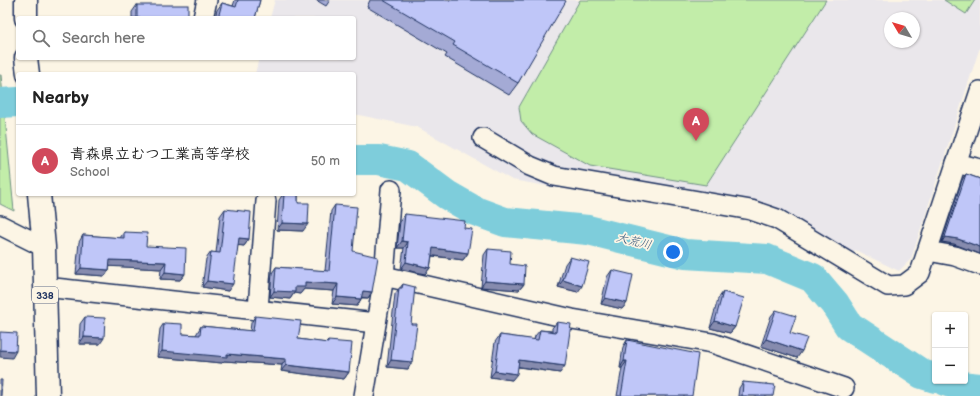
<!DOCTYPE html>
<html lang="en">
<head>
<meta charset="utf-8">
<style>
	body { margin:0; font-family:"Balsamiq Sans","Klee One",sans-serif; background:#f6f6f6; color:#222 }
	.controls { position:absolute; right:12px; bottom:12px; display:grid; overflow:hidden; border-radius:4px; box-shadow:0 1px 3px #0004 }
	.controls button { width:36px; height:36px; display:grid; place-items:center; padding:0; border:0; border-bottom:1px solid #e0e0e0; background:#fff; color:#222; font:20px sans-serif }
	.compass { position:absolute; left:884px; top:12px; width:36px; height:36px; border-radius:50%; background:#fff; box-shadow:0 1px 3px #0004; rotate:308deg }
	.you { position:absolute; left:673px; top:252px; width:14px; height:14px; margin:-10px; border:3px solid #fff; border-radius:50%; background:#1a73e8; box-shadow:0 0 0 6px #1a73e833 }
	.badge { display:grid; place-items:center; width:26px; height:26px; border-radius:50%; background:#d1495b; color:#fff; font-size:13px; font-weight:700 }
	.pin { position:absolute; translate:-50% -33px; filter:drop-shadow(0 1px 2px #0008) }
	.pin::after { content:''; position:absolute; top:21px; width:14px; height:12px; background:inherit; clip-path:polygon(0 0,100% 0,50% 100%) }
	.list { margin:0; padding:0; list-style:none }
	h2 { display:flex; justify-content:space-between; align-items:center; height:52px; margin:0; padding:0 16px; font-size:17px }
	h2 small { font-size:13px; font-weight:400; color:#767676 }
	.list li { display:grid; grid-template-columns:26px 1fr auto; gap:12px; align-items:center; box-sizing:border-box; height:72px; padding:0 16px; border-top:1px solid #e0e0e0 }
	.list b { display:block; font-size:15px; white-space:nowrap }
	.list p { margin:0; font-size:13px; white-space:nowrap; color:#767676 }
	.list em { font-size:13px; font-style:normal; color:#767676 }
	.icon { flex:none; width:22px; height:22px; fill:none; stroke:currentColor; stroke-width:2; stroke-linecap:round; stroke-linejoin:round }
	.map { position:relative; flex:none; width:980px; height:396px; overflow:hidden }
	.search { position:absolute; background:#fff; box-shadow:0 1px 3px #0004; left:16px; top:16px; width:340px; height:44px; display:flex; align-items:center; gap:10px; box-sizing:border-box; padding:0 14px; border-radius:4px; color:#767676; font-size:15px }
	.panel { position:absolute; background:#fff; box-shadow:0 1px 3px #0004; left:16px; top:72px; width:340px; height:124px; border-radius:4px }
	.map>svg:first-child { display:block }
	.built { fill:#eae7eb; fill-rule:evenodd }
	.green { fill:#c2eda9; stroke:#6e8e84 }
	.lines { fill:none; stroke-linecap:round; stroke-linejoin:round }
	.river { stroke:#7ecddb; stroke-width:30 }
	.minor-casing { stroke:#1b2f5e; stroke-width:22 }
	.highway-casing { stroke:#1b2f5e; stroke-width:25 }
	.minor { stroke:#fcf5e5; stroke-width:19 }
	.highway { stroke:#fcf5e5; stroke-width:22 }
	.wall { fill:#a4aad5; stroke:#1b2f5e }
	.shaded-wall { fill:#868bae; stroke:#1b2f5e }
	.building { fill:#bfc6f8; stroke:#1b2f5e }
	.labels { text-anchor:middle; stroke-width:3.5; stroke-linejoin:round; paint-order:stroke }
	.shield { fill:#fcf5e5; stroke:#5e6a86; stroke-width:1 }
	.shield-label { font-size:10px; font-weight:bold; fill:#1b2f5e }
	.water-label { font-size:12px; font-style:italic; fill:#34567d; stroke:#fcf5e5 }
</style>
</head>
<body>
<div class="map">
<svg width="980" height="396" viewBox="0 0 980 396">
	<rect width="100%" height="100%" fill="#fcf5e5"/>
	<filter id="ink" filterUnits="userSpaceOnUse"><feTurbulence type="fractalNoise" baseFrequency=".025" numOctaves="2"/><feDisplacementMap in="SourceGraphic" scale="8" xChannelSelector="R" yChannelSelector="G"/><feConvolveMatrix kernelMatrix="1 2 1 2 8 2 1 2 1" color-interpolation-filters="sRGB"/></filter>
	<g filter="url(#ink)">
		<path class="built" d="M275,0H980V47L911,259L899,271L855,250L844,269L762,220L621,196L553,187L512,180L417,127L354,114V74H255L259,58H354V18H270ZM890,18H914V42H890Z"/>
		<g class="green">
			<path d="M580,0H826L706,185L590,166L532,134L521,121L519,107Z"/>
			<path d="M944,0H975L966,14Z"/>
			<path d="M0,75H1L14,211L0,204Z"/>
		</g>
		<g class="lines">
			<g class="river">
				<path d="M0,103L18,102"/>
				<path d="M354,160H379L408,166L447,195L475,211L505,222L588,230L685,254L767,259L813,278L835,304L849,326L922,374L935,378"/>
				<path d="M945,381L960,386L980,388"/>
			</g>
			<defs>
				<g id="minor">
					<path d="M203,18L207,0"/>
					<path d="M483,138L530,166L554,176L751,210L777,219L888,286L904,285L920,273L980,91"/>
					<path d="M956,163L980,169"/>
					<path d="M0,225L44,247"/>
					<path d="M928,251L955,256L980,265"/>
					<path d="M384,276L391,190"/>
					<path d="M45,287L376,323"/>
					<path d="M258,309L266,201"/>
					<path d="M364,396L384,276L572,319L712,343L844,388"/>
				</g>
				<g id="highway">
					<path d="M26,18V0"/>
					<path d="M26,58L28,74"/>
					<path d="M39,194L44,247L48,396"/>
				</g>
			</defs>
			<use href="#minor" class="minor-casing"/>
			<use href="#highway" class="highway-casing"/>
			<use href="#minor" class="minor"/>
			<use href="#highway" class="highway"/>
		</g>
		<g class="wall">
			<path d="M235,0H260L255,18H215L217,10L222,3L233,6Z"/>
			<path d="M316,0H330L326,6Z"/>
			<path d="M370,0H564L518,83L509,95L445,57L447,54L367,7Z"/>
			<path d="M137,5L188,18H132V12Z"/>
			<path d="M966,174L980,179V254L954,244L942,242L962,180Z"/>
			<path d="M283,194H298V203L303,231L277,230L279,200Z"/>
			<path d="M335,205L353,251L372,292L368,298H362L361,299L357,306L332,304L334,291L304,289L300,294L294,293L290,299L270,297L272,273L276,267L325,271L331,211Z"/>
			<path d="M225,209L249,239L244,246L238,245L228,291L202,287L206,259L211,252L216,253L220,216Z"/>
			<path d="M405,214L468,253L463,260L432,256L430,268L425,274L401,269L404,248H397L400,221Z"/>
			<path d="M124,232L146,246L185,274L180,280L160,279L161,269L110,266L109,270L105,276L76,274L79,242L83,235L120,238Z"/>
			<path d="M488,249L510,264L524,284L519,290L481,287L484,255Z"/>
			<path d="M570,257L578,292L558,287L565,264Z"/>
			<path d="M612,270L627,303L622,309L601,304L607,277Z"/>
			<path d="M403,284L411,324L408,369L387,367L395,294Z"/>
			<path d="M723,292L735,327L730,333L710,328L718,299Z"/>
			<path d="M776,310L790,333L797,358L761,346L771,316Z"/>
			<path d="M255,316L298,339L326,343L328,341L349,372L344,379L281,371L282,365L224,361L222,363L157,357L160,329L164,323L182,334L196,335L197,333L201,326L250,331L251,323Z"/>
			<path d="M85,317L100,344H79L80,324Z"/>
			<path d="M557,322L560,373L518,367L512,380L490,377L495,342L500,335L534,340L535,336L540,330L552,331V328Z"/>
			<path d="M627,340L692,396H617L622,368H620L623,347Z"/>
			<path d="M743,382L773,396H738L739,388Z"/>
		</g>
		<g class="shaded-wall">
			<path d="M282,223L308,224L303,231L277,230Z"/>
			<path d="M945,237L958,239L980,247V254L954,244L942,242Z"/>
			<path d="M239,238L249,239L244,246L234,245Z"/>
			<path d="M402,241L408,242L404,248H397Z"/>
			<path d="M433,248L468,253L463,260L428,255Z"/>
			<path d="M110,260L166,262L161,269L105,266Z"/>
			<path d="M406,262L430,268L425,274L401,269Z"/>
			<path d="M81,268L109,270L105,276L76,274Z"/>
			<path d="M165,272L185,274L180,280L160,279Z"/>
			<path d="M563,280L582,286L578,292L558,287Z"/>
			<path d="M207,281L233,284L228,291L202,287Z"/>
			<path d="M485,281L524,284L519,290L481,287Z"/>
			<path d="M305,282L338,284L334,291L304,289L300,294L294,293L290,299L270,297L274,291L295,287Z"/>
			<path d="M363,291L372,292L368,298L359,297Z"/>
			<path d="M337,297L361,299L357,306L332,304Z"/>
			<path d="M605,298L627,303L622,309L601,304Z"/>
			<path d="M715,321L735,327L730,333L710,328Z"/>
			<path d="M84,337L104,338L100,344H79Z"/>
			<path d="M766,339L802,351L797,358L761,346Z"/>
			<path d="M0,350L16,351L12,358L0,357Z"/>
			<path d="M162,351L227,354L286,359L282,365L224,361L222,363L157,357Z"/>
			<path d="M391,360L412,362L408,369L387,367Z"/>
			<path d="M519,360L565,366L560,373L514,366Z"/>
			<path d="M624,361H627L622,368H620Z"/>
			<path d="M286,365L349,372L344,379L281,371Z"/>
			<path d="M495,371L517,374L512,380L490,377Z"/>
		</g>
		<g class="building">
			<path d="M238,0H260L255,18H218L222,3L236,7Z"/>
			<path d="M383,0H564L566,1L518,83L453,45L455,42Z"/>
			<rect x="137" y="5" width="51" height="13"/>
			<path d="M966,174L980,179V247L958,239L945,237Z"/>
			<path d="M284,194H298V203H309L308,224L282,223Z"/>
			<path d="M335,205L357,207L353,251L378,257L372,292L363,291L361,299L337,297L338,284L305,282V287H295V292L274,291L276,267L329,271Z"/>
			<path d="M225,209L251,212L249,239L239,238L233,284L207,281L211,252L220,253Z"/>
			<path d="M405,214L465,221L464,228L472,229L468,253L433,248L430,268L406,262L408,242L402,241Z"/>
			<path d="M124,232L147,233L146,246L186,248L185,274L165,272L166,262L110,260L109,270L81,268L83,235L124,238Z"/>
			<path d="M488,249L511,251L510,264L525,266L524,284L485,281Z"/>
			<path d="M570,257L589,262L582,286L563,280Z"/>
			<path d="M612,270L633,275L627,303L605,298Z"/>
			<path d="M403,284L415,287L411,324H417L412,362L391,360L399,288H402Z"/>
			<path d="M723,292L744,298L735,327L715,321Z"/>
			<path d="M776,310L796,316L790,333L807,338L802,351L766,339Z"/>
			<path d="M255,316L301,321L298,339L328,343V341L352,343L349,372L286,365V359L227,354V357L162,351L164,323L182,324V334L200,335L201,326L253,331Z"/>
			<path d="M85,317L105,318L104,338L84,337Z"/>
			<path d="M557,322L571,324L565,366L519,360L517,374L495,371L500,335L538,340L540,330L556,332Z"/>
			<path d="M0,332L17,333L16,351L0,350Z"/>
			<path d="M627,340L698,354L692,396H621L627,361H624Z"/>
			<path d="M0,380H2L1,396H0Z"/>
			<path d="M743,382L775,385L773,396H742Z"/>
		</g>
	</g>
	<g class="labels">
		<rect class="shield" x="32" y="287" width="26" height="16" rx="3"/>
		<g class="shield-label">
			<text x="45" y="299">338</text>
		</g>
		<g class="water-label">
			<text transform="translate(634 241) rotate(14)" y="4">大荒川</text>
		</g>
	</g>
</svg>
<div class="controls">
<button>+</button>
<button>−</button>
</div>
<svg class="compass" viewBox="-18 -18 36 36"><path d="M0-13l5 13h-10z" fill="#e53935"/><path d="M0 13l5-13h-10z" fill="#767676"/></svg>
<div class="you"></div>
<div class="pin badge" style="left:696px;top:141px">A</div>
<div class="search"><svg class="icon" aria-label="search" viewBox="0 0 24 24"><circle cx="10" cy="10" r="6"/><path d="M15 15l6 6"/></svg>Search here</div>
<section class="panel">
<h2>Nearby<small></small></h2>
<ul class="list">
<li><span class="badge">A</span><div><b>青森県立むつ工業高等学校</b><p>School</p></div><em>50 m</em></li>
</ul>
</section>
</div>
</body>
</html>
